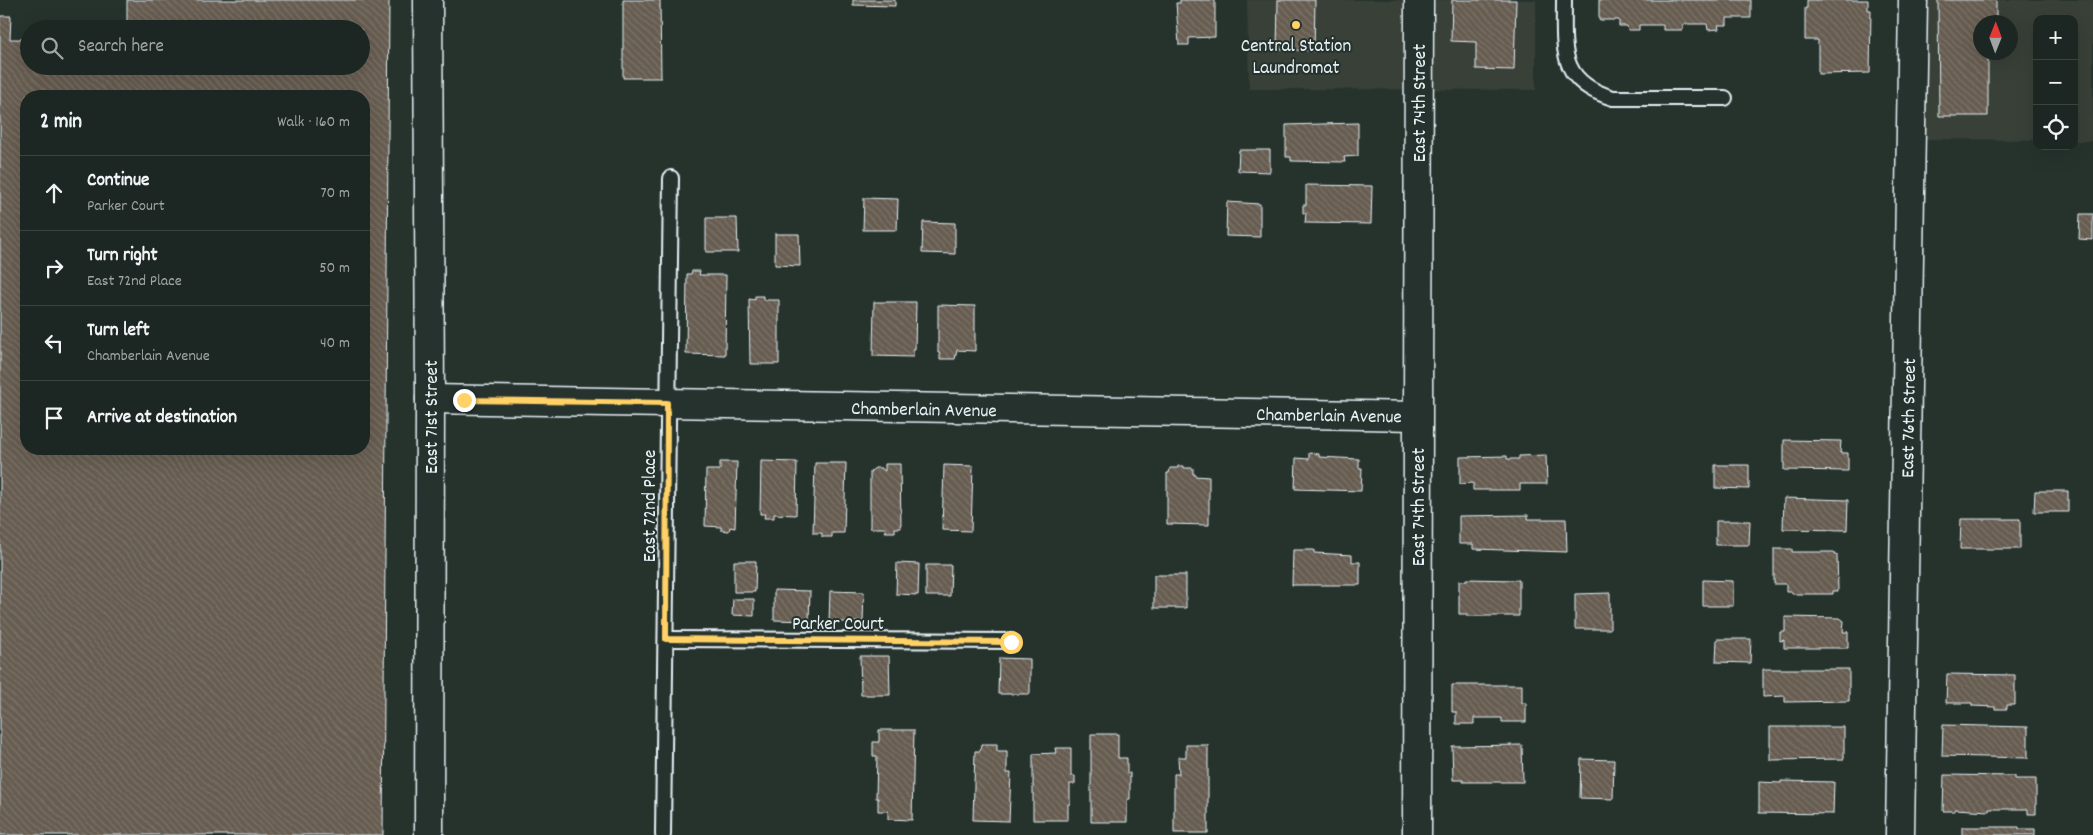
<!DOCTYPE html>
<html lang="en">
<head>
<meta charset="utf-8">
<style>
	body { margin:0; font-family:Dekko,sans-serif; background:#29322f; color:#f1f3f6 }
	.controls { position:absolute; right:15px; top:15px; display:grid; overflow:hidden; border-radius:10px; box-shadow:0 5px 20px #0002 }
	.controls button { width:45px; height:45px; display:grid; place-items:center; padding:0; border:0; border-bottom:1px solid #3a4340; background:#1c2622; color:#f1f3f6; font:25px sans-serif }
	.compass { position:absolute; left:1973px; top:15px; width:45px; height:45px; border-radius:50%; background:#1c2622; box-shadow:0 5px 20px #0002; rotate:1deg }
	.stop { position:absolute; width:15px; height:15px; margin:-11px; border:4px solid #ffd166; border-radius:50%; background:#fff }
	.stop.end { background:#ffd166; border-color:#fff; box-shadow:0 1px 5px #0008 }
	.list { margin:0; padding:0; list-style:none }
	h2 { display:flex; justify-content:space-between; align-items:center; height:65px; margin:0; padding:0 20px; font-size:21px }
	h2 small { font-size:16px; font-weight:400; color:#a0a5a5 }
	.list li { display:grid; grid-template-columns:32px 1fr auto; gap:15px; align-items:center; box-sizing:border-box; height:75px; padding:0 20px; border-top:1px solid #3a4340 }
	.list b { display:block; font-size:19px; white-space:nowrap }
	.list p { margin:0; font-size:16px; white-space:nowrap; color:#a0a5a5 }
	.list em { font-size:16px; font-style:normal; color:#a0a5a5 }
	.icon { flex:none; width:28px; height:28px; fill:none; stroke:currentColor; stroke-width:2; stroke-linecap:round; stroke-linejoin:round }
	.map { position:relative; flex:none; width:2093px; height:835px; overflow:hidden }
	.search { position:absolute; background:#1c2622; box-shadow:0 5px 20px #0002; left:20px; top:20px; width:350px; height:55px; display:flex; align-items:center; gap:12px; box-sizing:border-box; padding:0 18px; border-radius:28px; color:#a0a5a5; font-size:19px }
	.panel { position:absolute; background:#1c2622; box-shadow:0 5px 20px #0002; left:20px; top:90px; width:350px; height:365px; border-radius:20px }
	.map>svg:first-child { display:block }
	.built { fill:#393f38; fill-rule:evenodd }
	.building { fill:url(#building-back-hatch); stroke:#e8f1f8; fill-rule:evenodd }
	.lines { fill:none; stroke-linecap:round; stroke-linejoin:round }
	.service-casing { stroke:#e8f1f8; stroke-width:18 }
	.minor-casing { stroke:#e8f1f8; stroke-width:31 }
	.tertiary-casing { stroke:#e8f1f8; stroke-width:31 }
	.service { stroke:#26332d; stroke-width:14 }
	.minor { stroke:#26332d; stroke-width:28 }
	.tertiary { stroke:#26332d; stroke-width:28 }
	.route { stroke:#ffd166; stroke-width:6 }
	.poi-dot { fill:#ffd166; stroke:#26332d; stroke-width:2 }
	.labels { text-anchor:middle; stroke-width:4; stroke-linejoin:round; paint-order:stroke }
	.poi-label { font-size:19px; fill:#e8f1f8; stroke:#26332d }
	.street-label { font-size:19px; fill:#e8f1f8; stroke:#26332d }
</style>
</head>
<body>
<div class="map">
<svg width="2093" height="835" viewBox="0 0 2093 835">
	<defs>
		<pattern id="building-back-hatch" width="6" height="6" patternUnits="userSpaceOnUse" patternTransform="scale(1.25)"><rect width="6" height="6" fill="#665c50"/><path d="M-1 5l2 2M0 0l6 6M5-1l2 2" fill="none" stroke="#7c746a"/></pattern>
	</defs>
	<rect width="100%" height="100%" fill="#26332d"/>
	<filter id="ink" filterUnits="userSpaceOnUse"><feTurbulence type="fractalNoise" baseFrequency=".02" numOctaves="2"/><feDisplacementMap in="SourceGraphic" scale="10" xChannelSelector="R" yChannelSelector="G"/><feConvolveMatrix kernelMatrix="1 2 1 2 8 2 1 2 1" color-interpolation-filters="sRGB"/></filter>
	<g filter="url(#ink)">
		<g class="built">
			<path d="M1247,0H1536V90L1249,89Z"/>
			<path d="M1913,0H2093V141H2074V19H2037V140L1911,139ZM1980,22H2010V52H1980Z"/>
		</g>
		<g class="building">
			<path d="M127,0H389L383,835H0V16H11L10,39H29V66H361V29H127ZM26,96H364V449H26Z"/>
			<path d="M623,0H660L661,78H623Z"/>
			<path d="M853,0H895V6L853,5Z"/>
			<path d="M1180,0H1215V37L1189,38V45H1179L1176,3H1180Z"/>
			<path d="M1278,0H1315L1314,51L1277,49Z"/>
			<path d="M1452,0H1516L1514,70L1476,69V42L1451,41Z"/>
			<path d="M1599,0H1751V18H1727V25H1718L1719,29L1708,30L1707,24H1683V30H1663V25H1639V30H1628L1627,26H1619V20H1599Z"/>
			<path d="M1807,0H1868V10H1871L1870,73L1818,74V40H1805V8H1807Z"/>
			<path d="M1938,0H1996V22H1980V52H1988V116H1939Z"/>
			<path d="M1358,123V156L1344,157L1345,162L1291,161V157H1286V125Z"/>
			<path d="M1239,150H1270V172L1238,171Z"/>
			<path d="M1306,185L1372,186L1371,224L1305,223L1306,213H1303V205H1306Z"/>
			<path d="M864,198L898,199L897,230H863Z"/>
			<path d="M1227,202L1260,204V237L1226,236Z"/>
			<path d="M2080,214H2093V240L2079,239Z"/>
			<path d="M706,218H737L738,252H706Z"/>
			<path d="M923,222L955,223V254L922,253Z"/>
			<path d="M775,234H799L800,266L775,265Z"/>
			<path d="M692,271H700L699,275H726L725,355L686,354L687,274H691Z"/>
			<path d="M755,296H763V300H779V364H750L749,299L755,300Z"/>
			<path d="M874,302H916L915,350H913V357L873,356Z"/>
			<path d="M938,305L975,306V351L957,350L955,359H940V353H938Z"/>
			<path d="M1784,440L1841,441L1840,453H1848V471L1784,470Z"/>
			<path d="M1309,453L1319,454V457L1359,459V468H1362L1361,491L1295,489L1296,458L1309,459Z"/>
			<path d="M1546,455L1547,484H1520V490H1473V483L1460,484V457L1507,456V459H1519V456Z"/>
			<path d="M761,461L797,462L796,515L774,514V518H764L765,514H760Z"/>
			<path d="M720,462H737L735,528L730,527L729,531L721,530V527L705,526L706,470H720Z"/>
			<path d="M815,463H846L844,533H832V537H822V533H813Z"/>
			<path d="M885,464H900L901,528H895V532H885L886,528H870V472L875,468H881L885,471Z"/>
			<path d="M944,465L973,466L971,531L942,530Z"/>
			<path d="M1715,465H1749V489L1715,488Z"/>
			<path d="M1178,466H1184V468H1193V474H1195V476L1209,477V525L1167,524V473H1169L1170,468H1178Z"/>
			<path d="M2035,491H2068V512H2034Z"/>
			<path d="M1784,498L1848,500L1847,530L1783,529Z"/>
			<path d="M1528,515V519H1566L1567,552L1473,549V544H1459V516Z"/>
			<path d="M1961,519H2020V549H1960Z"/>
			<path d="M1716,521H1750L1749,545H1716Z"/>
			<path d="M1774,549H1792V552H1834V555H1837L1838,591H1833V594H1792V592H1786V584H1774Z"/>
			<path d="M1293,550H1314V553L1352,555V562H1360V585H1292Z"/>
			<path d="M734,561H756L755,592H734Z"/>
			<path d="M897,563L919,564L918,595L896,594Z"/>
			<path d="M926,565H951L950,596H926Z"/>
			<rect x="1154" y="575" width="32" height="33"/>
			<path d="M1466,579L1519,580V616H1467V614H1459V581H1466Z"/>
			<path d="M1703,580L1733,581V606H1703Z"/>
			<path d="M774,590L810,591L809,621L774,620Z"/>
			<path d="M830,591L864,592L863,622H829Z"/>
			<path d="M1610,593V629H1575V594Z"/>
			<path d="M733,599H754V616L732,615Z"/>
			<path d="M1785,617L1840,618L1844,621L1843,632H1848V648H1784V640L1780,641V632H1785Z"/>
			<path d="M1717,639H1751L1750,663L1716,662Z"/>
			<path d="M860,656H889L890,695H861Z"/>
			<path d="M999,658L1030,659V694H998Z"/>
			<path d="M1763,669H1849V701L1785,702V696L1763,697Z"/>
			<path d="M1947,674L2015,675V705H2007V709H1995V707L1972,706V703H1946Z"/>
			<path d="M1452,685H1522V703H1526V722H1502V718H1474V724H1456V712H1452Z"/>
			<path d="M1943,725L2028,727V758L1942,756Z"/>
			<path d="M1770,727H1844V759L1770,760Z"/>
			<path d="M879,730H914L912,820L888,819V811H878V798H876L877,756H873V742H879Z"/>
			<path d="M1091,734H1118V758H1127V773H1130V799H1127V822H1091Z"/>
			<path d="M981,744H997V751H1007V773H1011L1009,821L973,820L975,751H980Z"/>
			<path d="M1186,745H1208V833H1174V774H1179L1178,757H1186Z"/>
			<path d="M1522,745L1523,782H1463V780H1453L1452,746Z"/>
			<path d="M1055,748H1071V776H1075V784H1070V804H1068V820H1033V754L1056,753Z"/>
			<path d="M1581,759L1614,760L1613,799L1580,798Z"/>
			<path d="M1944,775L2015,776V779H2036V814H2028V809H1989V811L1955,809V811H1943Z"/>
			<path d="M1781,781L1834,782L1833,814L1759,813V782L1781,783Z"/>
			<path d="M1962,827H2019V829H2035V835H1962Z"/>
		</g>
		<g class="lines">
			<defs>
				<g id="service">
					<path d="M1564,0C1564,49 1558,82 1613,98H1725"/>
					<path d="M666,639L1011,641"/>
					<path d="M663,835L671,178"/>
				</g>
				<g id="minor">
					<path d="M430,399L1417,416"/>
					<path d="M1417,835L1419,0"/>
					<path d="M1900,835L1913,0"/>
				</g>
				<path id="tertiary" d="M428,0L430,399L429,835"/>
			</defs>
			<use href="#service" class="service-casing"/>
			<use href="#minor" class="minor-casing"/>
			<use href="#tertiary" class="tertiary-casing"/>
			<use href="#service" class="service"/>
			<use href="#minor" class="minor"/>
			<use href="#tertiary" class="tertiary"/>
		</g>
	</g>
	<g class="lines" filter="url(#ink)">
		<path class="route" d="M464,400L667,403L666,639L1011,642"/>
	</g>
	<circle class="poi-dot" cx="1296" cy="25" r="5"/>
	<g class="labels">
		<g class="poi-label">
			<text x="1296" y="51">Central Station<tspan x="1296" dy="22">Laundromat</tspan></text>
		</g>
		<g class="street-label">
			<text transform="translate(1418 103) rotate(-90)" y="7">East 74th Street</text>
			<text transform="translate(924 408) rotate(1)" y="7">Chamberlain Avenue</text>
			<text transform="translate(1329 414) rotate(1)" y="7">Chamberlain Avenue</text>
			<text transform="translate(430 417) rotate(-90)" y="7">East 71st Street</text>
			<text transform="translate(1907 418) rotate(-89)" y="7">East 76th Street</text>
			<text transform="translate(648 506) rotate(-90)" y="7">East 72nd Place</text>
			<text transform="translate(1417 507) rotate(-90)" y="7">East 74th Street</text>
			<text x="838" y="629">Parker Court</text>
		</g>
	</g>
</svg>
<div class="controls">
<button>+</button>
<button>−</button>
<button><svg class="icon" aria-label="locate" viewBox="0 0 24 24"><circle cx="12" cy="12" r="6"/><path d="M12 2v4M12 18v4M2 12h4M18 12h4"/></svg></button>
</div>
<svg class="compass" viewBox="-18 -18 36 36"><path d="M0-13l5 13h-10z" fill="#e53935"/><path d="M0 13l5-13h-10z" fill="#a0a5a5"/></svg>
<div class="stop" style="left:1011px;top:642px"></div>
<div class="stop end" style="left:464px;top:400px"></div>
<div class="search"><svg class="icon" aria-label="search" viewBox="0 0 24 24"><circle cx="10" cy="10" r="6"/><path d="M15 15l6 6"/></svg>Search here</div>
<section class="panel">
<h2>2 min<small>Walk · 160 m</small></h2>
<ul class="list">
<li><svg class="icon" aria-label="ahead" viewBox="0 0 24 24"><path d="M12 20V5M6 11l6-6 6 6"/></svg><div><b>Continue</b><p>Parker Court</p></div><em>70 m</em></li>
<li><svg class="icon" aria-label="right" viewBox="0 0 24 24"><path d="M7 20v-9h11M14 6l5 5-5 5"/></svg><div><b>Turn right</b><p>East 72nd Place</p></div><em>50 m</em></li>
<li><svg class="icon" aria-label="left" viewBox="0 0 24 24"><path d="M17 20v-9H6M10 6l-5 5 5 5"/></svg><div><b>Turn left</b><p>Chamberlain Avenue</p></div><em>40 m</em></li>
<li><svg class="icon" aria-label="arrive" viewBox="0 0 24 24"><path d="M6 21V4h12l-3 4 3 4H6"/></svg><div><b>Arrive at destination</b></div></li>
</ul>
</section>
</div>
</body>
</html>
